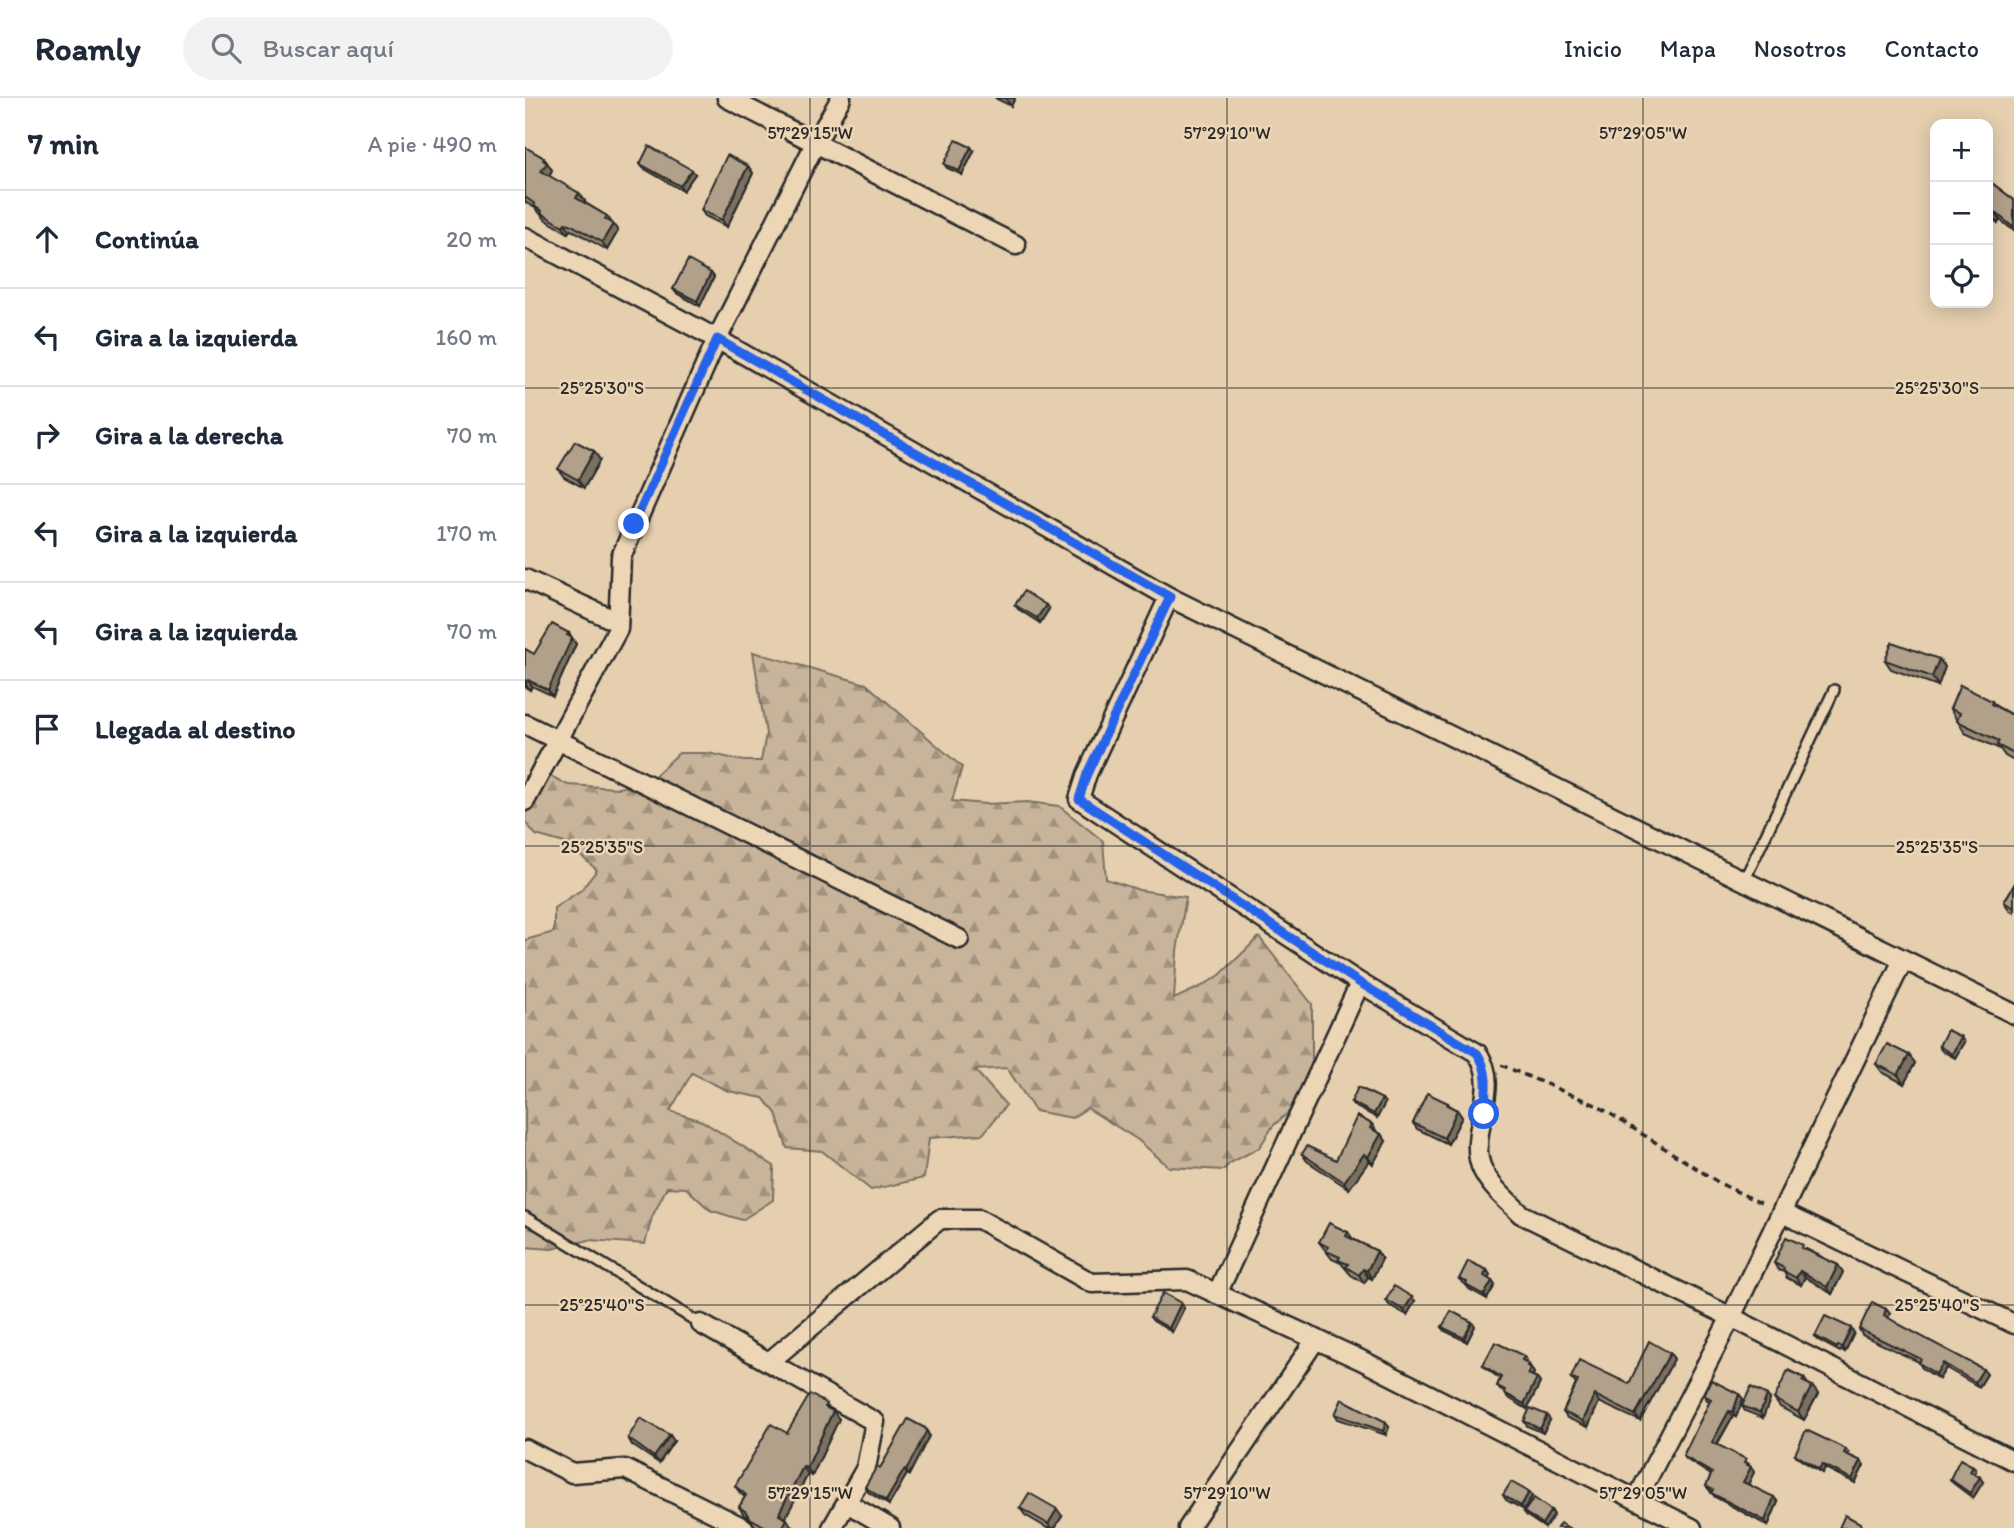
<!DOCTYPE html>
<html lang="es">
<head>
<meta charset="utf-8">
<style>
	body { margin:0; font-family:Itim,sans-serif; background:#f2f2f3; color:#1f2937 }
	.controls { position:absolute; right:21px; top:21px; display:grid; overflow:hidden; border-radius:14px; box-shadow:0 4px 18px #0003 }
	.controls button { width:63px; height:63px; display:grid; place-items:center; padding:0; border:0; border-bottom:2px solid #e0e1e3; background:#fff; color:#1f2937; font:35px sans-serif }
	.stop { position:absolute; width:21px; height:21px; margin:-16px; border:5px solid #2563eb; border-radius:50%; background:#fff }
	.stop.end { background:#2563eb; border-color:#fff; box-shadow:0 2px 7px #0008 }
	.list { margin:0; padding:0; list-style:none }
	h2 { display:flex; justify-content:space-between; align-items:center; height:91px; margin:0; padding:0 28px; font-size:30px }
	h2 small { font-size:23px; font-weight:400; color:#747a83 }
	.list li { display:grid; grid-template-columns:46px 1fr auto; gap:21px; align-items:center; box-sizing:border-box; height:98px; padding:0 28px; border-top:2px solid #e0e1e3 }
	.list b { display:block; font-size:26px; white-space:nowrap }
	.list em { font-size:23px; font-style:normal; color:#747a83 }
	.icon { flex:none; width:38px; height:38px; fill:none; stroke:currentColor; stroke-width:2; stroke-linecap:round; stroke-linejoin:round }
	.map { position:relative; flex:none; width:1489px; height:1430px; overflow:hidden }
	header { display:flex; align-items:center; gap:42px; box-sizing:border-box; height:98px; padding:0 35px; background:#fff; border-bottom:2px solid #e0e1e3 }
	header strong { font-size:33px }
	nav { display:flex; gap:38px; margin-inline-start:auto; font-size:24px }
	.search { width:490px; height:63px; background:#f2f2f3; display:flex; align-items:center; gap:18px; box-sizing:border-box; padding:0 24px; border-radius:38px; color:#747a83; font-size:26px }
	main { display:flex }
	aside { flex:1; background:#fff }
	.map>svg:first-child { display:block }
	.forest { fill:url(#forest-firs); stroke:#797062; stroke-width:2 }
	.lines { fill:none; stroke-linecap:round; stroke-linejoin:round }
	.lane-casing { stroke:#2b2b2b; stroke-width:14 }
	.street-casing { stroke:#2b2b2b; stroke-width:23 }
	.path { stroke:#2b2b2b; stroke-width:3.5; stroke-dasharray:7 5; stroke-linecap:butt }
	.lane { stroke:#edd6b5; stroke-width:9 }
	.street { stroke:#edd6b5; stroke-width:18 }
	.wall { fill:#988a77; stroke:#2b2b2b; stroke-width:2 }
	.shaded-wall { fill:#7c7161; stroke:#2b2b2b; stroke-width:2 }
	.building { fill:#b1a18a; stroke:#2b2b2b; stroke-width:2 }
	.route { stroke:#2563eb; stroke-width:9 }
	.ticks { fill:none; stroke:#2b2b2b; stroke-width:2; stroke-opacity:0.45 }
	.ticks-label { font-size:18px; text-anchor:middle; fill:#2b2b2b; stroke:#edd6b5; stroke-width:5; stroke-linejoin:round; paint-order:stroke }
</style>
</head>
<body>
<header>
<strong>Roamly</strong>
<div class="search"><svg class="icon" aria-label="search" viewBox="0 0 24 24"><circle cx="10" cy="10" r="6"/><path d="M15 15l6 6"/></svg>Buscar aquí</div>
<nav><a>Inicio</a><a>Mapa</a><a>Nosotros</a><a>Contacto</a></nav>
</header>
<main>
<aside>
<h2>7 min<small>A pie · 490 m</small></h2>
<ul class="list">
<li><svg class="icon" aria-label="ahead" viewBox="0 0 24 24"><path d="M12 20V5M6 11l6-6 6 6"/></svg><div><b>Continúa</b></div><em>20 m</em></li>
<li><svg class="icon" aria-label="left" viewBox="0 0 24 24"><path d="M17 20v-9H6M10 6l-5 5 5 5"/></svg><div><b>Gira a la izquierda</b></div><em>160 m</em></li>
<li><svg class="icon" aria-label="right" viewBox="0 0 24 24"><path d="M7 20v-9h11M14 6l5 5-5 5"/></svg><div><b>Gira a la derecha</b></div><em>70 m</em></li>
<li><svg class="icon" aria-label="left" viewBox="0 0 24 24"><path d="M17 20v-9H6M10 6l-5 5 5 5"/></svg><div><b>Gira a la izquierda</b></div><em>170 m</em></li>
<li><svg class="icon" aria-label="left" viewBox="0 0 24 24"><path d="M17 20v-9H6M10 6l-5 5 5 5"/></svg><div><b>Gira a la izquierda</b></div><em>70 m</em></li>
<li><svg class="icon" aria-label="arrive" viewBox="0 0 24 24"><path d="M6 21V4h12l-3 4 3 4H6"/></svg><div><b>Llegada al destino</b></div></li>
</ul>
</aside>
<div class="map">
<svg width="1489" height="1430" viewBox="0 0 1489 1430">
	<defs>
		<pattern id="forest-firs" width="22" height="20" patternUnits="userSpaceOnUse" patternTransform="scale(1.75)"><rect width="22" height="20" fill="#c7b49a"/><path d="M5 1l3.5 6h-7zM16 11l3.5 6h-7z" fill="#a2937e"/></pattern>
	</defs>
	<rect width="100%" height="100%" fill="#e5cfaf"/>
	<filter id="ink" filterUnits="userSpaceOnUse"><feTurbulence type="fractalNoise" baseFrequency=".0143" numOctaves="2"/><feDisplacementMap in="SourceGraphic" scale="14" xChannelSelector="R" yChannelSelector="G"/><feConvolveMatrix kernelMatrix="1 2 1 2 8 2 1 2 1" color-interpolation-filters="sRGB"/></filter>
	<g filter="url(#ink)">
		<path class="forest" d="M228,554L341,586L437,669L427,703L460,706L502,704L534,708L578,743L581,781L614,792L661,799L652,853L649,901L677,888L695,877L734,839L787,906V965L774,1005L748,1028L734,1050L705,1065L698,1072L644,1069L613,1042L562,1010L547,1020L510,1013L482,970L450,972L481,1007L458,1036L404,1040L399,1080L346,1092L297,1053L262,1050L251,1015L238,1000L203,993L167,975L145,1013L177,1023L249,1068L248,1102L217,1122L185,1112L161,1090L142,1089L127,1119L120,1146L64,1142L27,1151L0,1149V842L29,834V810L56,792L72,772L43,746L11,737L0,724V678L18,674L43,687L93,690L122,685L154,655H183L219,663H236L241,636Z"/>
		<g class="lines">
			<defs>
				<g id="lane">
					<path d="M1219,783L1309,592"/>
					<path d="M0,1119L176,1226"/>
				</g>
				<g id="street">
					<path d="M202,0L491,147"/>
					<path d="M0,139L192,241L644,499L1489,916"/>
					<path d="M0,481L93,524"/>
					<path d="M644,499L562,676L554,701L835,885L692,1196"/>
					<path d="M0,626L434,841"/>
					<path d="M0,703L93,531L96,459L192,241L290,46L316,0"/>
					<path d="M835,885L952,955C976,987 947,1026 954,1061C958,1083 981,1101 996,1116L1206,1219L1489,1363"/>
					<path d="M1257,1115L1489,1226"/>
					<path d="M176,1226L350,1324L341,1370L307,1430"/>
					<path d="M244,1264L415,1121H454L567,1185L662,1182L836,1262L1167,1430"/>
					<path d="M0,1351L47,1375L100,1371L219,1430"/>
					<path d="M1112,1401L1206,1219L1378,862"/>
					<path d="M322,1405L365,1430"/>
					<path d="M663,1430L791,1241"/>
				</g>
			</defs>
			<use href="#lane" class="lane-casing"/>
			<use href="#street" class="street-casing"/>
			<path class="path" d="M976,967L1073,1008L1196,1086L1240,1107"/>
			<use href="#lane" class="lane"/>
			<use href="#street" class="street"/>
		</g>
		<g class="wall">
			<path d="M470,0H490L486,8Z"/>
			<path d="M0,49L19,60L27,72L24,78L54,95L60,103L59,104L82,118L93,133L82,152L51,134L45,132L43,135L21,122L10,110L0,104Z"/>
			<path d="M449,53L437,77L422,70L419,66Z"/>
			<path d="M115,66L170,76L158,93L118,70Z"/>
			<path d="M223,68L228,75L202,129L180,118L176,112Z"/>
			<path d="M1463,82L1489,102V133L1475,122L1473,125L1463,118Z"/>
			<path d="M186,175L189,179L175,208L151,195L148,191Z"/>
			<path d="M69,353L75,362L59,390L39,379L33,371Z"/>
			<path d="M490,507L524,511L515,525L493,511Z"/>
			<path d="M44,535L51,546L28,598L7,588L5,592L0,589V551L9,556Z"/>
			<path d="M1414,561L1420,569L1413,588L1366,571L1360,562Z"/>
			<path d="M1467,603L1471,608L1489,618V663L1480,658L1475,651L1440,635L1425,611Z"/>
			<path d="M1489,787V815L1485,813L1479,804Z"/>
			<path d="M1439,944L1430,960L1417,953L1414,948Z"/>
			<path d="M1384,957L1390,965L1379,986L1357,974L1351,966Z"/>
			<path d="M857,1001L860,1005L852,1020L829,1008L826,1004Z"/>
			<path d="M923,1005L926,1009L932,1012L937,1019L923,1046L892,1031L888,1025Z"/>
			<path d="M847,1026L852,1034L856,1036L861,1043L848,1066L844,1063L824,1091L782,1063L777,1056L811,1062Z"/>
			<path d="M823,1134L828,1141L852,1153L857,1161L847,1181L843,1179L839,1185L826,1177L816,1165L807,1161L794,1144Z"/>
			<path d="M1281,1151L1313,1167L1318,1174L1307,1196L1280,1179L1276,1187L1262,1180L1259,1174L1253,1172L1249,1165Z"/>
			<path d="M962,1172L965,1177L963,1180L970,1187L962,1201L944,1191L941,1187L938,1185L934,1181Z"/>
			<path d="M861,1202L890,1203L882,1217L864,1207Z"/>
			<path d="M656,1205L659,1210L647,1234L628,1223L625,1219Z"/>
			<path d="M1361,1211L1365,1216L1363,1220L1462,1276L1454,1289L1421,1270L1414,1281L1397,1270L1394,1265V1264L1337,1237L1334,1231Z"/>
			<path d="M947,1224L950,1228L942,1244L920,1233L917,1229Z"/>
			<path d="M1329,1235L1320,1254L1316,1252L1315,1254L1293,1242L1290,1238Z"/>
			<path d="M1145,1255L1149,1261L1115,1323L1074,1304L1063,1329L1042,1320L1038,1314L1051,1286L1046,1280L1104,1286Z"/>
			<path d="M999,1258L1002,1262L1001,1264L1003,1265L1009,1275L1008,1278L1012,1280L1015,1285L1002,1311L982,1299L979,1294L975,1292L972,1288L975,1281L962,1271L958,1267Z"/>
			<path d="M1279,1280L1283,1286L1287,1288L1293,1296L1279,1322L1255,1309L1249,1301Z"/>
			<path d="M1214,1296L1218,1301L1211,1319L1208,1318L1192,1347L1224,1366L1223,1368L1229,1374L1223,1386L1253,1404L1243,1428L1190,1399L1181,1388L1186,1377L1162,1362L1158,1358L1185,1303L1182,1302L1179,1297Z"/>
			<path d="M1245,1301L1238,1320L1220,1313L1217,1308Z"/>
			<path d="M306,1312L314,1321L287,1378L283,1376L260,1420L267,1429L266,1430H234L230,1428L224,1419L219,1417L214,1409L220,1399L216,1396L210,1388L262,1335Z"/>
			<path d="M810,1316L864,1329L861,1337L813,1321Z"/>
			<path d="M1025,1322L1018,1335L1002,1328L999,1323Z"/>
			<path d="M403,1335L404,1338L384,1377L382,1376L364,1407L343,1394L340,1389L355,1370Z"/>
			<path d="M103,1340L149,1343L134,1365L107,1347Z"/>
			<path d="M1321,1351L1324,1355L1323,1357L1336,1363L1339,1367L1330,1385L1300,1370L1297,1375L1273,1360L1270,1356Z"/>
			<path d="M1448,1368L1451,1372L1449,1376L1458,1384L1448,1400L1428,1385L1425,1381Z"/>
			<path d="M1004,1394L1007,1398L999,1412L981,1402L978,1397Z"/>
			<path d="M495,1410L537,1418L530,1430H522L500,1417Z"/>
			<path d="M1026,1412L1029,1417L1020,1430L1002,1418L999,1414Z"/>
		</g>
		<g class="shaded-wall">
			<path d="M480,0H490L486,8Z"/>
			<path d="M446,49L449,53L437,77L434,73Z"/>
			<path d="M19,60L27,72L22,81L16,73L18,62Z"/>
			<path d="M223,68L228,75L202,129L197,122Z"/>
			<path d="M167,72L170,76L158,93L155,88Z"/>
			<path d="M54,95L60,103L57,107L51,100Z"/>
			<path d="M1469,113L1475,122L1473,125L1467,116Z"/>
			<path d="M40,125L45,132L43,135L38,128Z"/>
			<path d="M88,126L93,133L82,152L77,144Z"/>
			<path d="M186,175L189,179L175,208L172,203Z"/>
			<path d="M69,353L75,362L59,390L53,382Z"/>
			<path d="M521,507L524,511L515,525L512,520Z"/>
			<path d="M44,535L51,546L28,598L23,592Z"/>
			<path d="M1414,561L1420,569L1413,588L1407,579Z"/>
			<path d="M3,582L7,588L5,592L0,586Z"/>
			<path d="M1436,939L1439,944L1430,960L1427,956Z"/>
			<path d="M1384,957L1390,965L1379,986L1373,977Z"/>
			<path d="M857,1001L860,1005L852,1020L849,1016Z"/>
			<path d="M932,1012L937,1019L923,1046L919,1040Z"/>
			<path d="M856,1036L861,1043L848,1066L843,1059Z"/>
			<path d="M839,1056L844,1063L824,1091L819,1084Z"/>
			<path d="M852,1153L857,1161L847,1181L842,1173Z"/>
			<path d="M1313,1167L1318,1174L1307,1196L1302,1189Z"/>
			<path d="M838,1171L843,1179L839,1185L834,1177Z"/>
			<path d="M962,1172L965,1177L962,1183L959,1178Z"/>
			<path d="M1275,1173L1280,1179L1276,1187L1271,1180Z"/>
			<path d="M967,1183L970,1187L962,1201L959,1197Z"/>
			<path d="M887,1199L890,1203L882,1217L879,1212Z"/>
			<path d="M656,1205L659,1210L647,1234L644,1230Z"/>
			<path d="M1361,1211L1365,1216L1362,1222L1359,1217Z"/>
			<path d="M947,1224L950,1228L942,1244L939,1240Z"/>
			<path d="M1326,1230L1329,1235L1320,1254L1317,1249Z"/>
			<path d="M1145,1255L1149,1261L1115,1323L1110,1317Z"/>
			<path d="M1003,1265L1009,1275L1006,1280L1003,1276L1002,1268Z"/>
			<path d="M1418,1265L1421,1270L1414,1281L1411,1276Z"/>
			<path d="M1458,1271L1462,1276L1454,1289L1450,1284Z"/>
			<path d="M1012,1280L1015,1285L1002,1311L999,1306Z"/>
			<path d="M1287,1288L1293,1296L1279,1322L1273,1314Z"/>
			<path d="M1214,1296L1218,1301L1211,1319L1208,1314Z"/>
			<path d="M1070,1297L1074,1304L1063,1329L1058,1323Z"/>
			<path d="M1242,1297L1245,1301L1238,1320L1235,1315Z"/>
			<path d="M308,1313L314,1321L287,1378L282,1370Z"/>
			<path d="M1204,1313L1208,1318L1190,1349L1187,1344Z"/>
			<path d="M1022,1317L1025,1322L1018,1335L1015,1331Z"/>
			<path d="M861,1324L864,1329L861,1337L858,1333Z"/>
			<path d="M400,1330L403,1335L404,1338L384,1377L381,1373Z"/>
			<path d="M145,1337L149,1343L134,1365L129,1359Z"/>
			<path d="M1336,1363L1339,1367L1330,1385L1327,1381Z"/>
			<path d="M1297,1366L1300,1370L1297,1375L1294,1371Z"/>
			<path d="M1448,1368L1451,1372L1449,1378L1445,1374Z"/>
			<path d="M278,1369L283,1376L260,1421H262L267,1429L266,1430H257L255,1413Z"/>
			<path d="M1226,1369L1229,1374L1222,1389L1218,1384Z"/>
			<path d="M379,1372L382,1376L364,1407L361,1403Z"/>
			<path d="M1455,1379L1458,1384L1448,1400L1445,1395Z"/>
			<path d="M1004,1394L1007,1398L999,1412L996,1408Z"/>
			<path d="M1249,1399L1253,1404L1243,1428L1240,1423Z"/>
			<path d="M532,1411L537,1418L530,1430H526L523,1426Z"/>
			<path d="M1026,1412L1029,1417L1020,1430L1017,1426Z"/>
		</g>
		<g class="building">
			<path d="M431,42L446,49L434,73L419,66Z"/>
			<path d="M124,48L167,72L155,88L115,66Z"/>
			<path d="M0,49L19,60L18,62L22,65L16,73L54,95L51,100L82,118L80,121L88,126L77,144L45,126L40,125L38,128L16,115L17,113L9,108L10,106L0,99Z"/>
			<path d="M202,57L223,68L197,122L176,112Z"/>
			<path d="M1463,82L1489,102V130L1469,113L1467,116L1463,114Z"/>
			<path d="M163,162L186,175L172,203L148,191Z"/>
			<path d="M50,343L69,353L53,382L33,371Z"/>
			<path d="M499,493L521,507L512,520L490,507Z"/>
			<path d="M27,526L44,535L42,537L47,540L23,592L3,582L0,586V551L9,556Z"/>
			<path d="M1367,544L1414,561L1407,579L1360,562Z"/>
			<path d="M1435,587L1467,603L1466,606L1489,618V656L1472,647L1474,643L1432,623L1435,615L1425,611Z"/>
			<path d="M1489,787V810L1479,804Z"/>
			<path d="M1422,932L1436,939L1427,956L1414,948Z"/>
			<path d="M1362,946L1384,957L1373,977L1351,966Z"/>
			<path d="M833,989L857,1001L849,1016L826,1004Z"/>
			<path d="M902,995L923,1005L922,1007L932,1012L919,1040L888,1025Z"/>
			<path d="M832,1018L847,1026L845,1030L856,1036L843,1059L839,1056L819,1084L777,1056L782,1048L811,1062Z"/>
			<path d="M804,1125L823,1134L821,1138L852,1153L842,1173L838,1171L834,1177L821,1169L823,1166L813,1162L815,1159L801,1153L803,1149L794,1144Z"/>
			<path d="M1261,1139L1278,1147L1277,1150L1313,1167L1302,1189L1275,1173L1271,1180L1258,1173L1259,1170L1249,1165Z"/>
			<path d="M943,1163L962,1172L959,1178L967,1183L959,1197L941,1187L942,1184L934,1181Z"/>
			<path d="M869,1188L887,1199L879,1212L861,1202Z"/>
			<path d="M638,1195L656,1205L644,1230L625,1219Z"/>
			<path d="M1347,1204L1361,1211L1359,1217L1375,1227L1458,1271L1450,1284L1418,1265L1411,1276L1394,1265L1396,1261L1334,1231Z"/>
			<path d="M926,1213L947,1224L939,1240L917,1229Z"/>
			<path d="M1300,1218L1326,1230L1317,1249L1313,1248L1312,1250L1290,1238Z"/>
			<path d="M1124,1243L1145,1255L1110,1317L1070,1297L1058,1323L1038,1314L1053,1283L1046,1280L1054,1262L1104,1286Z"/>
			<path d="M970,1244L999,1258L997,1262L1003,1265L1002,1268L1006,1270L1003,1276L1012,1280L999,1306L979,1295L980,1292L972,1288L976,1279L958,1267Z"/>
			<path d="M1263,1272L1279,1280L1277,1283L1287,1288L1273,1314L1249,1301Z"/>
			<path d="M1186,1282L1214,1296L1208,1314L1204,1313L1187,1344L1221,1361L1219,1365L1226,1369L1218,1384L1249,1399L1240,1423L1186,1395L1188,1392L1181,1388L1187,1375L1158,1358L1186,1301L1179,1297Z"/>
			<path d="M1226,1289L1242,1297L1235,1315L1217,1308Z"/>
			<path d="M285,1296L302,1306L300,1309L308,1313L282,1370L278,1369L255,1413L254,1417L262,1421L257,1430H243L225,1420L220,1413L214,1409L221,1397L210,1388L246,1326L262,1335Z"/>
			<path d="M817,1301L861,1324L858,1333L810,1316Z"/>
			<path d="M1005,1310L1022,1317L1015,1331L999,1323Z"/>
			<path d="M115,1320L145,1337L129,1359L103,1340Z"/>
			<path d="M383,1321L400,1330L401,1334L381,1373L379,1372L361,1403L340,1389L352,1368L355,1370Z"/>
			<path d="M1281,1332L1321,1351L1319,1355L1336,1363L1327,1381L1297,1366L1294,1371L1270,1356Z"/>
			<path d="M1435,1361L1448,1368L1445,1374L1455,1379L1445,1395L1425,1381Z"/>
			<path d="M986,1384L1004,1394L996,1408L978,1397Z"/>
			<path d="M504,1395L532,1411L523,1426L495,1410Z"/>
			<path d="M1009,1400L1026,1412L1017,1426L999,1414Z"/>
			<path d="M1320,1417L1335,1425L1336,1428L1335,1430H1314Z"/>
			<path d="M1035,1425L1044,1430H1032Z"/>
		</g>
	</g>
	<g class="lines" filter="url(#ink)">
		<path class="route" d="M109,426L192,241L645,499L562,676L554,701L835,885L952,955C965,973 961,995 959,1016"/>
	</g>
	<path class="ticks" d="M285,0V1430M702,0V1430M1118,0V1430M0,290H1489M0,748H1489M0,1207H1489"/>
	<g class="ticks-label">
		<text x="285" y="41">57°29'15"W</text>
		<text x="702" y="41">57°29'10"W</text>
		<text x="1118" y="41">57°29'05"W</text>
		<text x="77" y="296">25°25'30"S</text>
		<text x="1412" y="296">25°25'30"S</text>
		<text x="77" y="755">25°25'35"S</text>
		<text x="1412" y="755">25°25'35"S</text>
		<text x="77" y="1213">25°25'40"S</text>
		<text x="1412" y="1213">25°25'40"S</text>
		<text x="285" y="1401">57°29'15"W</text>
		<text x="702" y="1401">57°29'10"W</text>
		<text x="1118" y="1401">57°29'05"W</text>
	</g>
</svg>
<div class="controls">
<button>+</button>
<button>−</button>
<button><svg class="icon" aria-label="locate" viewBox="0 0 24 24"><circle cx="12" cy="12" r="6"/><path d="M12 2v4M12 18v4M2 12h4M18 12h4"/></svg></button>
</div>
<div class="stop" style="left:959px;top:1016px"></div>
<div class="stop end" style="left:109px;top:426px"></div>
</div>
</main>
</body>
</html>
